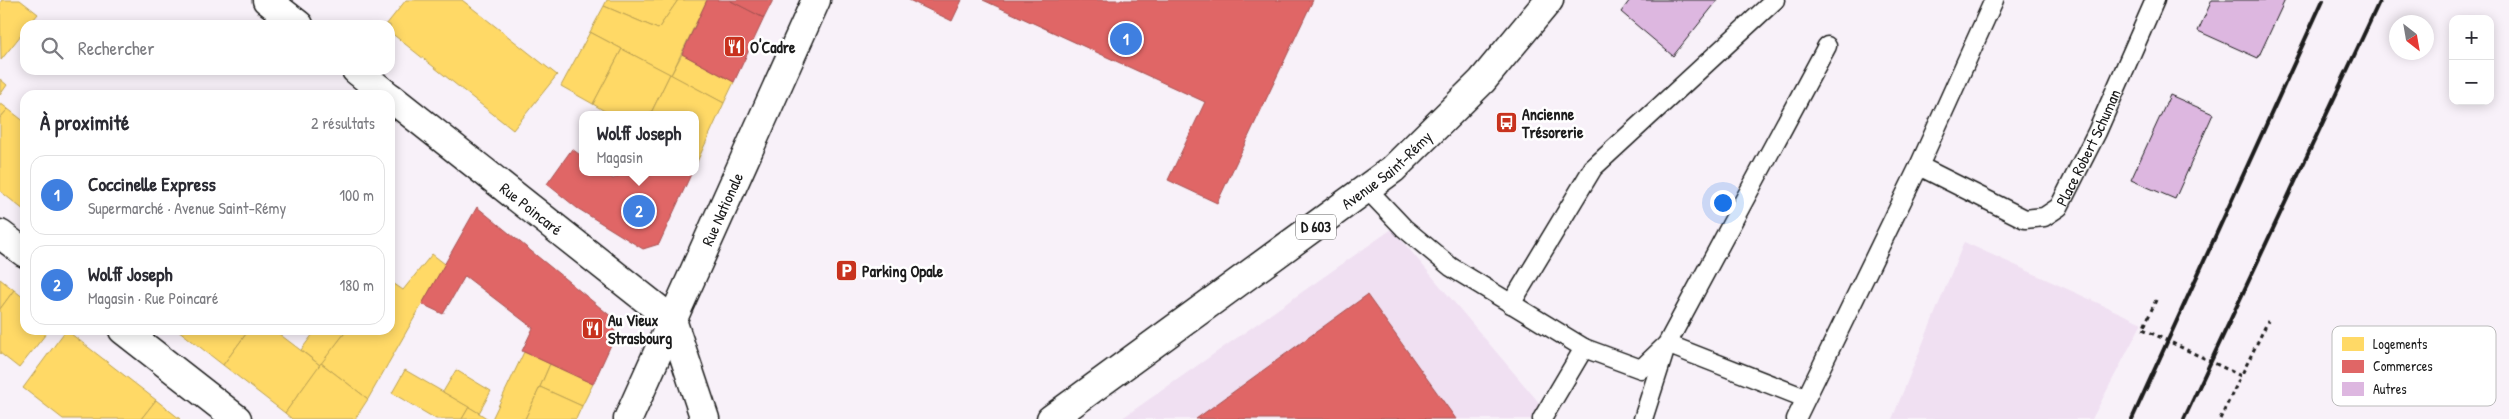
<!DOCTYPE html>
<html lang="fr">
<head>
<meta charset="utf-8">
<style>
	body { margin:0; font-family:"Patrick Hand",sans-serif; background:#f7f7f7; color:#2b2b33 }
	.controls { position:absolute; right:15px; top:15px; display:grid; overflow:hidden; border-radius:10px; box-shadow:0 2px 12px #0003 }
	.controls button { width:45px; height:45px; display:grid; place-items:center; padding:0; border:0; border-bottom:1px solid #e1e1e2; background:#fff; color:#2b2b33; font:25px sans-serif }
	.compass { position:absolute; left:2389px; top:15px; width:45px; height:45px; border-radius:50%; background:#fff; box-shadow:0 2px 12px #0003; rotate:149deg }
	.you { position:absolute; left:1722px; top:202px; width:18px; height:18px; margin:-12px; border:4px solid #fff; border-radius:50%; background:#1a73e8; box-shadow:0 0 0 8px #1a73e833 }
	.badge { display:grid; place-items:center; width:32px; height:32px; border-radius:50%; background:#d93025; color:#fff; font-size:16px; font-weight:700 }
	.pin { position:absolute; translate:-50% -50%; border:2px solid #fff; box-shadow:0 1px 5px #0006 }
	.popup { position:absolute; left:579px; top:111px; width:120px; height:65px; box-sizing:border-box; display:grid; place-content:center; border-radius:10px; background:#fff; filter:drop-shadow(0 1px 4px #0005); font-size:16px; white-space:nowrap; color:#7c7c81 }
	.popup b { font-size:19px; color:#2b2b33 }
	.popup::after { content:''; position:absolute; left:50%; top:100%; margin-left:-10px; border:10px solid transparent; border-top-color:#fff }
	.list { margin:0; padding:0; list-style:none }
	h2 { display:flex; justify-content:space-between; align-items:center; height:65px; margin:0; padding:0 20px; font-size:21px }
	h2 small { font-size:16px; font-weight:400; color:#7c7c81 }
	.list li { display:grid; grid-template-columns:32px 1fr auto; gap:15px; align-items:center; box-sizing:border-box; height:80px; margin:0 10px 10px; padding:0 10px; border:1px solid #e1e1e2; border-radius:15px }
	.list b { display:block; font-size:19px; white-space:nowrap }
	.list p { margin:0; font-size:16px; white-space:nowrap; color:#7c7c81 }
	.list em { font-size:16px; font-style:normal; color:#7c7c81 }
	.icon { flex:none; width:28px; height:28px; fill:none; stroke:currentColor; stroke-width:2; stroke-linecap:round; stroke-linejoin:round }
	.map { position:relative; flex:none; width:2509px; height:419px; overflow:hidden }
	.search { position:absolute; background:#fff; box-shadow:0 2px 12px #0003; left:20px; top:20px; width:375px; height:55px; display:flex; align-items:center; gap:12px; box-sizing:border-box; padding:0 18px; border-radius:15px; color:#7c7c81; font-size:19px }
	.panel { position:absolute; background:#fff; box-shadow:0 2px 12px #0003; left:20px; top:90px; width:375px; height:245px; border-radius:15px }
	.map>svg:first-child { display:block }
	.built { fill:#f0e0f2 }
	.homes { fill:#ffd966; stroke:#bba050 }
	.shops { fill:#e06666; stroke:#a55050 }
	.building { fill:#ddb7e0; stroke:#1c1c1c }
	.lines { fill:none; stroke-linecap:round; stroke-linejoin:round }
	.service-casing { stroke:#1c1c1c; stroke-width:21 }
	.minor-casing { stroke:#1c1c1c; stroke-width:31 }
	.secondary-casing { stroke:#1c1c1c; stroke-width:31 }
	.primary-casing { stroke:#1c1c1c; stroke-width:31 }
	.path { stroke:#1c1c1c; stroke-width:3; stroke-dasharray:4 4; stroke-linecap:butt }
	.service { stroke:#fff; stroke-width:18 }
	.minor { stroke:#fff; stroke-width:28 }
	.secondary { stroke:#fff; stroke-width:28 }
	.primary { stroke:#fff; stroke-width:28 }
	.rail { stroke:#1c1c1c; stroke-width:4 }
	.labels { text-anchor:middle; stroke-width:5; stroke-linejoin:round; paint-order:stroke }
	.shield { fill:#fff; stroke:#606060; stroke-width:1 }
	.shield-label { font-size:15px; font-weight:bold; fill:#1c1c1c }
	.poi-label { font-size:16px; font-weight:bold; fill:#1c1c1c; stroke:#fff; text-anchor:start }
	.street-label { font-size:16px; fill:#1c1c1c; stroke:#fff }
	.key { fill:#fff; stroke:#bbb; stroke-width:1 }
	.key-label { font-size:14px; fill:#1c1c1c }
</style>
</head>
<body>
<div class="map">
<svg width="2509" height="419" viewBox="0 0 2509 419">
	<rect width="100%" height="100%" fill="#f8f1f9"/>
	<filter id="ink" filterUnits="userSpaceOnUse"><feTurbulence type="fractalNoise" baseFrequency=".02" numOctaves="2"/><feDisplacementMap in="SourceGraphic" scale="10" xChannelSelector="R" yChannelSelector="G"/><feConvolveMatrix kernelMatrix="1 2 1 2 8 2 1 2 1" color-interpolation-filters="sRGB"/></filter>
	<g filter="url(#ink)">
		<g class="built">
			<path d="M1392,229L1553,419H1121Z"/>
			<path d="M1964,242L2142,323L2092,419H1892Z"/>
		</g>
		<g class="homes">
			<path d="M2,0H20L38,14L29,25H25V30L1,60L0,3Z"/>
			<path d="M406,0H462L557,75L513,130L390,32V25H386Z"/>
			<path d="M607,0H678L658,29L604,6Z"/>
			<path d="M678,0H707L671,75L590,32L604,6L658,29Z"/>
			<path d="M590,32L622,49L593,104L561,86Z"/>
			<path d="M622,49L670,74L650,115H611L593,104Z"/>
			<path d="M682,54L734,82L724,103L671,75Z"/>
			<path d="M670,74L724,103L696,164L695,115H650Z"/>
			<path d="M0,79L7,85L0,95Z"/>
			<path d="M0,103L8,109L0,118Z"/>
			<path d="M8,109L25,122V211L0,191V118Z"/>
			<path d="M432,254L445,264L368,399L321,363L347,330H390V281L403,290Z"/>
			<path d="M0,279L14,290L0,309Z"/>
			<path d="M14,290L25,299V330H49L19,368L0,353V309Z"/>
			<path d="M66,330L156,400L141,419H63L23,388Z"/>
			<path d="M178,330H249L223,365Z"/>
			<path d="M249,330H274L320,365L285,413L223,365Z"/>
			<path d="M316,330H347L320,365L301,350Z"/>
			<path d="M524,352L550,364L540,387L525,419H492Z"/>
			<path d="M321,363L368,399L355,419H292L285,413Z"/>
			<path d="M550,364L593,384L582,406L540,387Z"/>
			<path d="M405,370L469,407L462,419H436L392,393Z"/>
			<path d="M456,370L491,391L479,413L443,392Z"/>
			<path d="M540,387L582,406L576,419H525Z"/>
			<path d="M156,400L180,419H141Z"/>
			<path d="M469,407L479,413L488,419H462Z"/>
		</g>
		<g class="shops">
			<path d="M707,0H729L764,18L734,82L682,54Z"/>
			<path d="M729,0H773L764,18Z"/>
			<path d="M909,0H962L952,21Z"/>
			<path d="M983,0H1313L1217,203L1168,180L1205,102Z"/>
			<path d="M572,149L583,157V172H604L613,179L626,172H692L659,244L643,249L577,208L547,184Z"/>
			<path d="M477,207L613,318L615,336L593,384L522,351L533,328L465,276L443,314L422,304Z"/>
			<path d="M1367,295L1456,419H1196Z"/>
		</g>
		<g class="building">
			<path d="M1630,0H1718L1673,56L1621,12Z"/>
			<path d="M2212,0H2285L2258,58L2198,31Z"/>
			<path d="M2170,95L2213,114L2175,199L2131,180Z"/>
		</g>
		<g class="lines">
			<defs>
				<g id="service">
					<path id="s1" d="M1994,0L1919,166L2025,219L2044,217L2059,207L2097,132L2155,0"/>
					<path d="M1367,189L1404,228L1451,267L1584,348L1542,419"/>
					<path d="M1511,304L1593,168L1775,0"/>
					<path d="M1584,348L1641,369L1667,344L1827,46"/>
					<path d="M1643,419L1667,344L1805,398"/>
					<path d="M1796,419L1919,166"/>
				</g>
				<g id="minor">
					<path d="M267,0L299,25"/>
					<path d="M356,70L387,95"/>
					<path id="s2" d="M390,97L672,320"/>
				</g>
				<g id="secondary">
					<path d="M0,234L25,253"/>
					<path d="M672,320L705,419"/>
					<path d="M123,330L237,419"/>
					<path id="s3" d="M628,419L816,0"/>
				</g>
				<g id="primary">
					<path id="s4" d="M1051,419L1393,169L1482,81L1549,0"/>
				</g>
			</defs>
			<use href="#service" class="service-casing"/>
			<use href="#minor" class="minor-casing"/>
			<use href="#secondary" class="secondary-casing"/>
			<use href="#primary" class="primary-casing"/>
			<g class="path">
				<path d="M2156,300L2143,329L2241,376L2268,321"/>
				<path d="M2220,419L2241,376"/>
			</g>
			<use href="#service" class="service"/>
			<use href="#minor" class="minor"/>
			<use href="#secondary" class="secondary"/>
			<use href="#primary" class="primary"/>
			<g class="rail">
				<path d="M2132,419L2323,0"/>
				<path d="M2184,419L2380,0"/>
			</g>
		</g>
	</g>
	<defs>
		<symbol id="restaurant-square" viewBox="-11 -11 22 22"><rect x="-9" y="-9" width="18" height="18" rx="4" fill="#c8321e" stroke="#fff"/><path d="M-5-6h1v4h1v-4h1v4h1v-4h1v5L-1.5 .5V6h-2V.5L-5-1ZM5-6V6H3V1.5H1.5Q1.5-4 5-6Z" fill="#fff"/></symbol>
		<symbol id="bus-square" viewBox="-11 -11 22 22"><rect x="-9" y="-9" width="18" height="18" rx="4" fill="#c8321e" stroke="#fff"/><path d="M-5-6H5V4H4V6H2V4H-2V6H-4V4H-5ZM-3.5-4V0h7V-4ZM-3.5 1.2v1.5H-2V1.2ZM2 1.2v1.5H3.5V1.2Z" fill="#fff"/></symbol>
		<symbol id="parking-square" viewBox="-11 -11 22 22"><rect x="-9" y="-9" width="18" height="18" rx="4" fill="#c8321e" stroke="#fff"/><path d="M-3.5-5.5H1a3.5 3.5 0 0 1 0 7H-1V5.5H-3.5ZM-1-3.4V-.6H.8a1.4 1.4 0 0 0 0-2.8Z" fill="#fff"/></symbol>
	</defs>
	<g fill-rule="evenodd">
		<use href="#restaurant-square" x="722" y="34" width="25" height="25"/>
		<use href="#bus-square" x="1494" y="110" width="25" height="25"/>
		<use href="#parking-square" x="834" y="258" width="25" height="25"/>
		<use href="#restaurant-square" x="580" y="316" width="25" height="25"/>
	</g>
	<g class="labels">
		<rect class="shield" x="1296" y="214.5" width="40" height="25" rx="4"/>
		<g class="shield-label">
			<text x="1316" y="232">D 603</text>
		</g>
		<g class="poi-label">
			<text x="750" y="53">O'Cadre</text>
			<text x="1522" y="120">Ancienne<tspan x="1522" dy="18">Trésorerie</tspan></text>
			<text x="862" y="277">Parking Opale</text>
			<text x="608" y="326">Au Vieux<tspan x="608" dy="18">Strasbourg</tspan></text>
		</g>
		<g class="street-label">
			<text dy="6" stroke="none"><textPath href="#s1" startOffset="404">Place Robert Schuman</textPath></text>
			<text dy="6" stroke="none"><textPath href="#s4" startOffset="418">Avenue Saint-Rémy</textPath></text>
			<text dy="6" stroke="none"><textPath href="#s2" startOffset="180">Rue Poincaré</textPath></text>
			<text dy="6" stroke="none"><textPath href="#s3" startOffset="230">Rue Nationale</textPath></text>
		</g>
	</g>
	<rect x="2332" y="326" width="164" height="80" rx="8" class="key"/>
	<rect x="2342" y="337" width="22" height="14" fill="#ffd966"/>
	<rect x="2342" y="360" width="22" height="13" fill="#e06666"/>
	<rect x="2342" y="382" width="22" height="14" fill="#ddb7e0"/>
	<g class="key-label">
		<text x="2373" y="349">Logements</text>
		<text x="2373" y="371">Commerces</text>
		<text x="2373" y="394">Autres</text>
	</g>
</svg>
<div class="controls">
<button>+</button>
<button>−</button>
</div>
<svg class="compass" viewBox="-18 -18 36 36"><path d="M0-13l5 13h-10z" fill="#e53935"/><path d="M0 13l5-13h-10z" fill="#7c7c81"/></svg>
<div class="you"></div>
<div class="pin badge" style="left:1126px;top:39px;background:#3f7fe0">1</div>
<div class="pin badge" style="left:639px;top:211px;background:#3f7fe0">2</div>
<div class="popup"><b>Wolff Joseph</b>Magasin</div>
<div class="search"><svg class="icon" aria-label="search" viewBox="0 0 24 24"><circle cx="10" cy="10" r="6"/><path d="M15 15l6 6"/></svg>Rechercher</div>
<section class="panel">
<h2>À proximité<small>2 résultats</small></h2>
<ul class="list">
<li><span class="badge" style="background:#3f7fe0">1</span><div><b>Coccinelle Express</b><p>Supermarché · Avenue Saint-Rémy</p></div><em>100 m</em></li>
<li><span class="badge" style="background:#3f7fe0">2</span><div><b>Wolff Joseph</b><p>Magasin · Rue Poincaré</p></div><em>180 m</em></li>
</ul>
</section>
</div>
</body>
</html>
